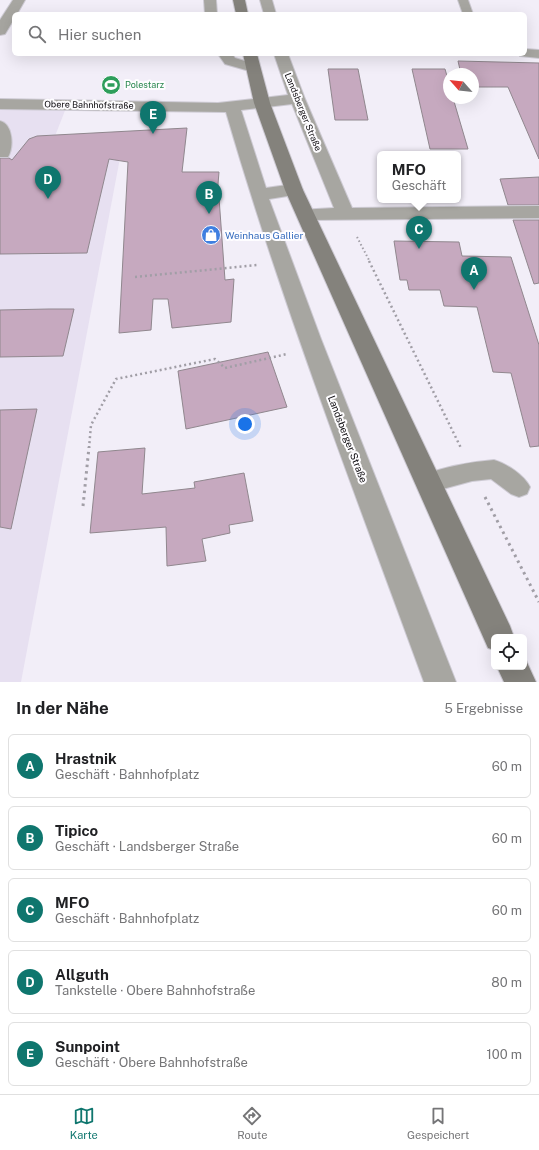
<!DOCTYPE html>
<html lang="de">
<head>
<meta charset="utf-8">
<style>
	body { margin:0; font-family:"Public Sans",sans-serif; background:#f2f2f2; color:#202124 }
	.controls { position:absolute; right:12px; bottom:12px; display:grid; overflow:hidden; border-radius:6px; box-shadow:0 4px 16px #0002 }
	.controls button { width:36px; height:36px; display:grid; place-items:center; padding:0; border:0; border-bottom:1px solid #e0e0e0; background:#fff; color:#202124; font:20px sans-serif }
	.compass { position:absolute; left:443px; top:68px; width:36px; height:36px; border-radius:50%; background:#fff; box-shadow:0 4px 16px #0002; rotate:297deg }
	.you { position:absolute; left:245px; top:424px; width:14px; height:14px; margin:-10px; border:3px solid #fff; border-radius:50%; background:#1a73e8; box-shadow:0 0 0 6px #1a73e833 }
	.badge { display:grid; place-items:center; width:26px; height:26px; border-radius:50%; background:#0f766e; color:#fff; font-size:13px; font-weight:700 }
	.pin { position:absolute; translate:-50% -33px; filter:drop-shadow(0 1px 2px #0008) }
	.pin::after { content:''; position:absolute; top:21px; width:14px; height:12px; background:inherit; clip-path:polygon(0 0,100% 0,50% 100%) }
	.popup { position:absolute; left:377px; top:151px; width:84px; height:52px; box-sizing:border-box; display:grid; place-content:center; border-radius:6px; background:#fff; filter:drop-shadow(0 1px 3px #0005); font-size:13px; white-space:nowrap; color:#757577 }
	.popup b { font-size:15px; color:#202124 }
	.popup::after { content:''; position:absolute; left:50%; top:100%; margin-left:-8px; border:8px solid transparent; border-top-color:#fff }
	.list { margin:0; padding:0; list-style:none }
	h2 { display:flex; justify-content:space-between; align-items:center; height:52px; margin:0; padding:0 16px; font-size:17px }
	h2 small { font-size:13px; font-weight:400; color:#757577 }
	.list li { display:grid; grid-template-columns:26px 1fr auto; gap:12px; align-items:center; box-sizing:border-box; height:64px; margin:0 8px 8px; padding:0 8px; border:1px solid #e0e0e0; border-radius:6px }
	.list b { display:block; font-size:15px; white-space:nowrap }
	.list p { margin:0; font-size:13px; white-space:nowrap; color:#757577 }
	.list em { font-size:13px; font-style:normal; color:#757577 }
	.icon { flex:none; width:22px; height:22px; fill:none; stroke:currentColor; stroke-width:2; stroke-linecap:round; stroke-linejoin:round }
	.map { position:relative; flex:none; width:539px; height:682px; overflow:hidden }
	.search { position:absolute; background:#fff; box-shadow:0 4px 16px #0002; left:12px; right:12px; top:12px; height:44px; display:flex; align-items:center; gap:10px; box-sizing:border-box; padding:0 14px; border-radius:6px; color:#757577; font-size:15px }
	.sheet { height:412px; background:#fff }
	nav { display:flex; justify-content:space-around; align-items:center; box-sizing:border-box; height:56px; border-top:1px solid #e0e0e0; background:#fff; font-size:11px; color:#757577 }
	nav a { display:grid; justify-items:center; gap:2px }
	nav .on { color:#0f766e }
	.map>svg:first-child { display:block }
	.built { fill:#e7e0f1 }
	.building { fill:#c6a9bf; stroke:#90878e }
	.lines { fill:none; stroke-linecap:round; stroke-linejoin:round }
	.lane-casing { stroke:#cdcad3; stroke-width:2 }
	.street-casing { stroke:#cdcad3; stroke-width:2 }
	.secondary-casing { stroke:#cdcad3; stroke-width:2 }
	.path-far2 { stroke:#a19ea6; stroke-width:2; stroke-dasharray:1.5 2.5; stroke-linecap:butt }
	.path-far1 { stroke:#a19ea6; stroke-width:2.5; stroke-dasharray:2 3; stroke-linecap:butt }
	.path { stroke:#a19ea6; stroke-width:3; stroke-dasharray:2.5 4; stroke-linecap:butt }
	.lane { fill:#a7a6a1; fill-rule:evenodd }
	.street { fill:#a7a6a1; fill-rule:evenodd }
	.secondary { fill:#84827c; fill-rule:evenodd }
	.labels { text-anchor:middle; stroke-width:4; stroke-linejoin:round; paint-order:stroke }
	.far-leisure-label { font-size:9px; fill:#27864d; stroke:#fefdff; text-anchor:start }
	.far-street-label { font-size:9px; fill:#0d0b0f; stroke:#fefdff }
	.shop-label { font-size:10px; fill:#366cbe; stroke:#fefdff; text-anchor:start }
	.street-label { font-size:10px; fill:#0d0b0f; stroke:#fefdff }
</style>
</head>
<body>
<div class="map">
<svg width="539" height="682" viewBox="0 0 539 682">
	<rect width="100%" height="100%" fill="#f2eef8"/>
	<path class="built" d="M0,107L66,108L46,159L120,158L21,682H0Z"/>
	<g class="building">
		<path d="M458,61L539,63V159L508,87H473V74H461Z"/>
		<path d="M328,69H358L368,120H335Z"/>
		<path d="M412,69H445L449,83V98H453L468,149H430Z"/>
		<path d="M187,128L182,172H219L218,184L225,280L234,279L231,322L172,328L168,299H153L151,330L119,333L128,162L109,159L87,253L0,254V158H9L12,160L29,139L37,136Z"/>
		<path d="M539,177V205H508L500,179Z"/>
		<path d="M513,220H539V283L534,284Z"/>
		<path d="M394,241L459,242L462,256L511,257L539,345V446L530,447L511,373L493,372L477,307L444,306L440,290H409L407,280H400Z"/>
		<path d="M49,309H74L63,356L0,357V310Z"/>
		<path d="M268,352L287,407L186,429L178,371Z"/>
		<path d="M37,409L11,529L0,527V410Z"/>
		<path d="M145,448L142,494L195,488L194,482L244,473L253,521L229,525L230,533L202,539L206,561L167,566L166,527L90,533L98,452Z"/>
	</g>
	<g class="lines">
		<defs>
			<g id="lane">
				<path d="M458,0H468L473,14H463Z"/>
				<path d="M0,121C13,124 14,147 8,157H0Z"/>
				<path d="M494,460C507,464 524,475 530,487L527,494L519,497L511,494L491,479L472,481L428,493L420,490L417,483L420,476C444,467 469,462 494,460Z"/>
			</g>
			<g id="street">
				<path d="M13,0H25L17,14H14V19L5,34L0,35V20Z"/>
				<path d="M204,0H216L217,14H205Z"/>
				<path d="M260,0H272L276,14H264Z"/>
				<path d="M525,49L539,50V58L520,56L519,54H525Z"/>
				<path d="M218,54H232L235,58L258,65L260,68L258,71L253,72L225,64Z"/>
				<path d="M274,54H288L305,99L352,208L539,206V218L306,220L299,218L297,214L299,210L334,208L292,104L241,110L266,188L294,184L300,186L303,190L300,194L269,199L321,339L456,682H424C355,493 282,305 226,112L0,109V99L218,103L288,95Z"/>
			</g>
			<g id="secondary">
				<path d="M233,0H245L248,14H236Z"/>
				<path d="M243,54H257L270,103L303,190L510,626L514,637H494V650L488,648L285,190L254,103Z"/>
				<path d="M524,656L536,682H504L497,667H524Z"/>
			</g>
		</defs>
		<use href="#lane" class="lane-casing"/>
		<use href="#street" class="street-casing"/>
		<use href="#secondary" class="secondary-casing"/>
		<path class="path-far2" d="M357,237L370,262"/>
		<g class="path-far1">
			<path d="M369,261L461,448"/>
			<path d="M135,277L257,265"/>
			<path d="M89,448L91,425L116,379L215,359L225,368L287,354"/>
		</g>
		<g class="path">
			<path d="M485,497L539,602"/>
			<path d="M83,506L89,447"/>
		</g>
		<use href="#lane" class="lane"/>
		<use href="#street" class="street"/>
		<use href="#secondary" class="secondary"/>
	</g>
	<defs>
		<symbol id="stadium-disc" viewBox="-11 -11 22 22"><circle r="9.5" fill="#2e9e5b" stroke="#fefdff"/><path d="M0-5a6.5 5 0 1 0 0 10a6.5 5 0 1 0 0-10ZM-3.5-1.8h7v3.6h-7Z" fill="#fff"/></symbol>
		<symbol id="shop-disc" viewBox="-11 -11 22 22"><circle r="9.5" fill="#3f7fe0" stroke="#fefdff"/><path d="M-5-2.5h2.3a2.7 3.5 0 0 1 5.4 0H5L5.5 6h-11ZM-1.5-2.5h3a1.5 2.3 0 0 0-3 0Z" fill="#fff"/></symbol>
	</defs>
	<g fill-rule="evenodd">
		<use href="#stadium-disc" x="100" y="74" width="22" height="22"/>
		<use href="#shop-disc" x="200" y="224" width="22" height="22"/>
	</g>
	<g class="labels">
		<g class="far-leisure-label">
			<text x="125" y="88">Polestarz</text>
		</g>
		<g class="far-street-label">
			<text transform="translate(89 105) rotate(1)" y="3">Obere Bahnhofstraße</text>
			<text transform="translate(303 112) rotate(68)" y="3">Landsberger Straße</text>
		</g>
		<g class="shop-label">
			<text x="225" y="239">Weinhaus Gallier</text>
		</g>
		<g class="street-label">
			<text transform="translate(348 439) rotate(69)" y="4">Landsberger Straße</text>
		</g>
	</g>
</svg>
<div class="controls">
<button><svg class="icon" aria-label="locate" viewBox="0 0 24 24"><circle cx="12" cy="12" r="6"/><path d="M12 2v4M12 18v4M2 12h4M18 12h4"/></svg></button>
</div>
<svg class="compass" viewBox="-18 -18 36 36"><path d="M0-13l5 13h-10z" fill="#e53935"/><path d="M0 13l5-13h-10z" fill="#757577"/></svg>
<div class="you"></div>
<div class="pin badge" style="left:474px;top:290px">A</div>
<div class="pin badge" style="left:209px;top:214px">B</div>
<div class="pin badge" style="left:419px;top:249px">C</div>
<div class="popup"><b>MFO</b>Geschäft</div>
<div class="pin badge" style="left:48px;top:199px">D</div>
<div class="pin badge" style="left:153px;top:134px">E</div>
<div class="search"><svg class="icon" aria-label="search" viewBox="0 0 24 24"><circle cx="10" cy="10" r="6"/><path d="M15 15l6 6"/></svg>Hier suchen</div>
</div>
<section class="sheet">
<h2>In der Nähe<small>5 Ergebnisse</small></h2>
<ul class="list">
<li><span class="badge">A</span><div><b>Hrastnik</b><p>Geschäft · Bahnhofplatz</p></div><em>60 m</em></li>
<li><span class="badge">B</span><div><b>Tipico</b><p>Geschäft · Landsberger Straße</p></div><em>60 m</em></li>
<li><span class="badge">C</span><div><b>MFO</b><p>Geschäft · Bahnhofplatz</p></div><em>60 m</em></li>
<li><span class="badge">D</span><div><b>Allguth</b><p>Tankstelle · Obere Bahnhofstraße</p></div><em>80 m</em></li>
<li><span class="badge">E</span><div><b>Sunpoint</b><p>Geschäft · Obere Bahnhofstraße</p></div><em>100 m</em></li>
</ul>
</section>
<nav>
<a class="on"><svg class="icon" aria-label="map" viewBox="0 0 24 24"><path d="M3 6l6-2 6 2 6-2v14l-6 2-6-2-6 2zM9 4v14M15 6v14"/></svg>Karte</a>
<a><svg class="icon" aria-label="directions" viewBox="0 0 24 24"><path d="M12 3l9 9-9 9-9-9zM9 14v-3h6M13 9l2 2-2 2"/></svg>Route</a>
<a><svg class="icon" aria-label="saved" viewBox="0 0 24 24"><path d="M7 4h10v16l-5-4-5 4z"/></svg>Gespeichert</a>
</nav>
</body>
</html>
